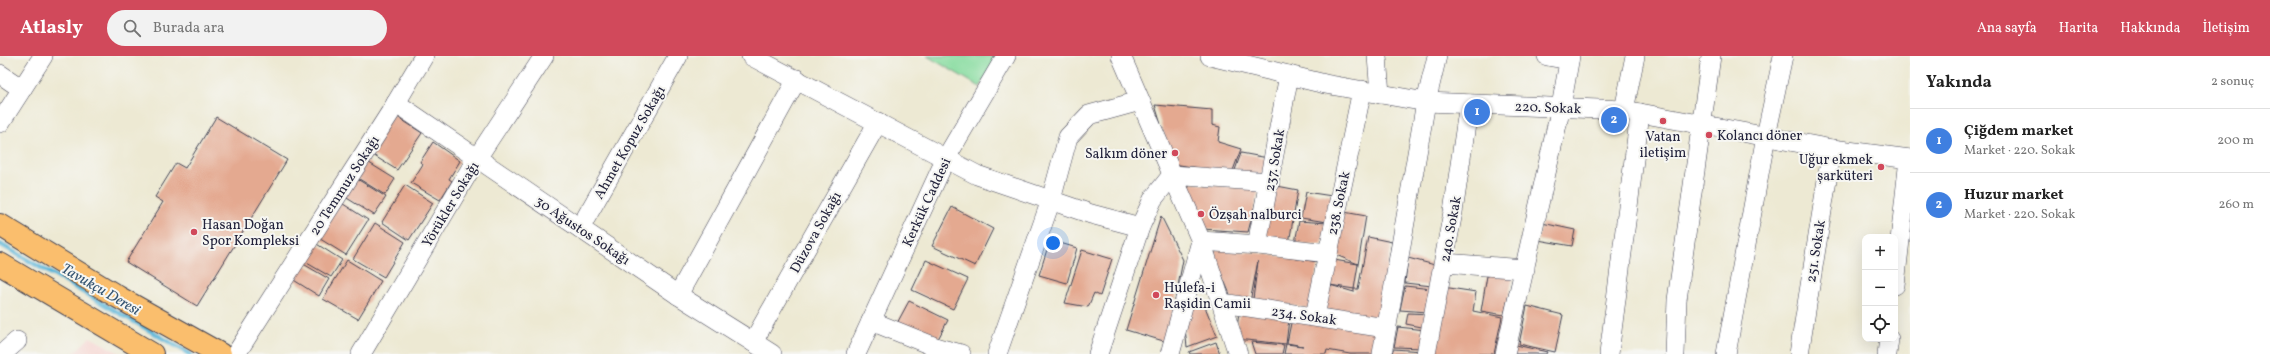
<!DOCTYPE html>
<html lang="tr">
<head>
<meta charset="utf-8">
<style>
	body { margin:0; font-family:Vollkorn,serif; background:#f2f2f2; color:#222 }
	.controls { position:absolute; right:12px; bottom:12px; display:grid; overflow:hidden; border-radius:8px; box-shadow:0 4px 16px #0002 }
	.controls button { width:36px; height:36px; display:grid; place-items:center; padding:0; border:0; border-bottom:1px solid #e0e0e0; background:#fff; color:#222; font:20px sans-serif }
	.you { position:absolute; left:1053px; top:187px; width:14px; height:14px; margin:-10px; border:3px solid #fff; border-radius:50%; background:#1a73e8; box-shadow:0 0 0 6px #1a73e833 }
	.badge { display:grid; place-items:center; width:26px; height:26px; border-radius:50%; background:#d1495b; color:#fff; font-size:13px; font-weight:700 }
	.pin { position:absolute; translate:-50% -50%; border:2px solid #fff; box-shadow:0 1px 4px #0006 }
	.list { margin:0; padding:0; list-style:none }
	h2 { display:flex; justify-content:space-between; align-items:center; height:52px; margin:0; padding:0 16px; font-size:17px }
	h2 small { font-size:13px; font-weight:400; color:#767676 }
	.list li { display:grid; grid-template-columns:26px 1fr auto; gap:12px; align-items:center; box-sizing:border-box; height:64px; padding:0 16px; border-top:1px solid #e0e0e0 }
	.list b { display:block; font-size:15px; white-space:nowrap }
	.list p { margin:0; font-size:13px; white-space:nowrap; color:#767676 }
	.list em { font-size:13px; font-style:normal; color:#767676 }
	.icon { flex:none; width:22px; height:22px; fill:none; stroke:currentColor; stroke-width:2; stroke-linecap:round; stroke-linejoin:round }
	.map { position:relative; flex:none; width:1910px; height:298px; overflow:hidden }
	header { display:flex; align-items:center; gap:24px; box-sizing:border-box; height:56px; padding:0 20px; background:#d1495b; color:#fff }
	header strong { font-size:19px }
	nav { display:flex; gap:22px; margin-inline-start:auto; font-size:14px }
	.search { width:280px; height:36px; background:#f2f2f2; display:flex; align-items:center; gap:10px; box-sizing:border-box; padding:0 14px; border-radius:22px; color:#767676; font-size:15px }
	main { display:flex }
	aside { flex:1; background:#fff }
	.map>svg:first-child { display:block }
	.built { fill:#f7d0cc }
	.green { fill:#85db9e; stroke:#547e6c }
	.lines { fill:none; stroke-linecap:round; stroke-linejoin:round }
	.stream { stroke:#5ab5d8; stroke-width:4.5 }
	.building { fill:#e4a990; fill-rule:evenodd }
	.minor-casing { stroke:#404052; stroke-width:20 }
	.major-casing { stroke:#404052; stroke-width:24 }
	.minor { stroke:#fff; stroke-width:19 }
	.major { stroke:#fabe6d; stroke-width:22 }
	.poi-dot { fill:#d1495b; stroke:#f6f6f2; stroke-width:1.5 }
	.labels { text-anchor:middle; stroke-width:4; stroke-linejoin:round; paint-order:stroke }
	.street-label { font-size:14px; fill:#22223b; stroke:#f6f6f2 }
	.poi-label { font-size:14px; fill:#22223b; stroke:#f6f6f2; text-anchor:start }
	.water-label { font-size:15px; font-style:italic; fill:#365572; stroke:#f6f6f2 }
</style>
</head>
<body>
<header>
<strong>Atlasly</strong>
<div class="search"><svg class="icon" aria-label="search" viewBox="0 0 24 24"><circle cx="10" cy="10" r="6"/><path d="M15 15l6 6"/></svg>Burada ara</div>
<nav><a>Ana sayfa</a><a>Harita</a><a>Hakkında</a><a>İletişim</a></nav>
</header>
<main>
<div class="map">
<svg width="1910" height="298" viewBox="0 0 1910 298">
	<rect width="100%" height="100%" fill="#f6f6f2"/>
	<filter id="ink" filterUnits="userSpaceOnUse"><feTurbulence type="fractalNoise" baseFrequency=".025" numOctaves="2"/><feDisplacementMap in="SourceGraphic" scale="8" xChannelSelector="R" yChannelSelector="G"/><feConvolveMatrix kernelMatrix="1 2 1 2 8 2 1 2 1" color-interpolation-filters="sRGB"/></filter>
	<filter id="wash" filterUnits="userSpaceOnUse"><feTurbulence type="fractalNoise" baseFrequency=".012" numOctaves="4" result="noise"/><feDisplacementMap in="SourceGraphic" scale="16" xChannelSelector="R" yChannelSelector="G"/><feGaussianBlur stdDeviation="0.9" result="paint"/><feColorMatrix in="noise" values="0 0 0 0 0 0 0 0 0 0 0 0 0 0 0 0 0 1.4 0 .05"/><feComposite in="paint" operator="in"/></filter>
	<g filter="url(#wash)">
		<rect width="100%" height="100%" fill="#ede9d3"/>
		<path class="built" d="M90,281L121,298H73Z"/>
		<path class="green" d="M927,0H999L980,31Z"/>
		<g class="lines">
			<path class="stream" d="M0,188L190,298"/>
		</g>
		<g id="blocks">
			<g class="building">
				<path d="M1155,49L1212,54V69L1220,71L1218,86L1241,93L1232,117L1173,108Z"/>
				<path d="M393,58L422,77L397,114L368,96Z"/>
				<path d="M216,61L287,104L197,250L126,206L163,146L155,141L176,107L185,112Z"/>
				<path d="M433,86L460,105L449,123L452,125L440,144L411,127L423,108L420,106Z"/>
				<path d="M1241,97L1268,102L1260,122L1233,120Z"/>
				<path d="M366,105L395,123L385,139L356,121Z"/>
				<path d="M354,121L386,141L374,159L342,139Z"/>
				<path d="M1190,127L1259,133L1248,176L1202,173L1188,134Z"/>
				<path d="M405,129L433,147L409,184L382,166Z"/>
				<path d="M1272,129L1298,134L1289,187L1259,178Z"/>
				<path d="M1306,136L1332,140L1327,166L1301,162Z"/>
				<path d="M340,146L368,164L346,199L317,181Z"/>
				<path d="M952,151L993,173L975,210L932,190Z"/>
				<path d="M1344,156L1366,160L1354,233H1358L1368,181L1392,186L1380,263L1323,253L1334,204L1358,208L1336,199ZM1330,229L1354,233V236Z"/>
				<path d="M1161,160L1183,204L1167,286L1126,274Z"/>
				<path d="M1299,165L1327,167L1322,189L1295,187Z"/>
				<path d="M375,167L405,186L384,221L353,203Z"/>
				<path d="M1542,167L1575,174L1572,190L1538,184Z"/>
				<path d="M1050,184L1077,192L1067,227L1039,219Z"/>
				<path d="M312,185L342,204L331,221L300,203Z"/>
				<path d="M1215,193L1259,197L1318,206L1310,253L1253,243L1258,205L1250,246L1232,243L1215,203Z"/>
				<path d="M1082,194L1112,203L1100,240L1094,237L1088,251L1065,247Z"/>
				<path d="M1408,202L1435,209L1432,230L1405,227Z"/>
				<path d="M347,204L381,225L358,263L323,243Z"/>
				<path d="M926,204L968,223L953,253L912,234Z"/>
				<path d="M300,206L329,223L319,240L289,221Z"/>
				<path d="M1488,214L1514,218L1504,259L1481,255Z"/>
				<path d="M1405,230L1432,233L1428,256L1400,254Z"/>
				<path d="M1443,231L1476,236L1473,255L1502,261L1494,298H1433Z"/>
				<path d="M909,245L948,264L936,287L895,271Z"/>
				<path d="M1203,246L1217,280L1187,291L1183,253Z"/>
				<path d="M1527,250L1563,259L1555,296L1519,288Z"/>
				<path d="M1239,255L1289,263L1286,288L1236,283Z"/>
				<path d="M1408,257L1430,258L1427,272L1406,268Z"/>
				<path d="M1292,262L1377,276L1373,298H1350L1327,294L1326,298H1284L1286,288L1303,290L1287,287Z"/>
				<path d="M1398,271L1426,274L1423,292L1394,291Z"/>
				<path d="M1216,286L1220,298H1190L1189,296Z"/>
				<path d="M1251,286L1284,289L1282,298H1255Z"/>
				<path d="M1516,289L1547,296L1546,298H1513Z"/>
				<path d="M1393,293L1423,295L1422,298H1392Z"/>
			</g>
		</g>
	</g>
	<g filter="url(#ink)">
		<use href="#blocks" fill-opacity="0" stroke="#404052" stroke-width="1"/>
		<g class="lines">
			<defs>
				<g id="minor">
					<path d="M751,0L977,119L1091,158L1140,171"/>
					<path d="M1121,0L1201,185L1238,298"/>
					<path d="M1210,0L1325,28L1426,46L1624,54L1832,93L1910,103"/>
					<path d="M1377,0L1380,38"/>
					<path d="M1547,0L1569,4"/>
					<path d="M0,18L22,33"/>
					<path d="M396,47L678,239L772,298"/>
					<path d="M1624,54L1635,0"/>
					<path d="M0,67L43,0"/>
					<path d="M580,172L678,0"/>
					<path d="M1259,189V178L1289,19"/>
					<path d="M1444,207L1525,213"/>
					<path d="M1895,229L1909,103"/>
					<path d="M678,239L797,23"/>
					<path d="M1222,247L1386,272"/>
					<path d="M1315,260L1362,34"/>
					<path d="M871,265L938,292L961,298"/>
					<path d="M753,286L878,66"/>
					<path d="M2,298L17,285"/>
					<path d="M236,298L390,57L424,0"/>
					<path d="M361,298L477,102L544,0"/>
					<path d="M856,298L946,102L1006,0"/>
					<path d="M997,298L1051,144L1068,81L1089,59L1140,45"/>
					<path d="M1098,298L1140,171L1153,143L1172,119L1270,126"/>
					<path d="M1170,298L1201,185L1259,189L1328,197"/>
					<path d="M1382,298L1426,46L1437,0"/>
					<path d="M1426,298L1453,156L1469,48"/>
					<path d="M1505,298L1561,51L1570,0"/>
					<path d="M1609,298L1640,57"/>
					<path d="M1675,298L1677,244L1711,0"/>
					<path d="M1726,298L1766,80L1783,0"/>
					<path d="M1799,298L1832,93"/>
					<path d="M1887,298L1889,283"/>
				</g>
				<g id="major">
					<path d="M0,169L118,241L220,298"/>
					<path d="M0,208L152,298"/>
				</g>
			</defs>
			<use href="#minor" class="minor-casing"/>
			<use href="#major" class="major-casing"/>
			<use href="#minor" class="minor"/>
			<use href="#major" class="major"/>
		</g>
	</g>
	<g class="poi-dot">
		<circle cx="1663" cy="65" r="4"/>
		<circle cx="1709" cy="79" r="4"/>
		<circle cx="1175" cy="97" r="4"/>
		<circle cx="1881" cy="111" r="4"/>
		<circle cx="1201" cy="158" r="4"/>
		<circle cx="194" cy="176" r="4"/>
		<circle cx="1156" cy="239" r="4"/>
	</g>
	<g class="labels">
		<g class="street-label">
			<text transform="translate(1548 51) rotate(2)" y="5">220. Sokak</text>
			<text transform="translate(629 86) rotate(-60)" y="5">Ahmet Kopuz Sokağı</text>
			<text transform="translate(1274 104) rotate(-80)" y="5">237. Sokak</text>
			<text transform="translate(344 129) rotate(-57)" y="5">20 Temmuz Sokağı</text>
			<text transform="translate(926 146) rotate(-65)" y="5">Kerkük Caddesi</text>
			<text transform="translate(1338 147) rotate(-78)" y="5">238. Sokak</text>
			<text transform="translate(450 148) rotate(-59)" y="5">Yörükler Sokağı</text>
			<text transform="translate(1450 173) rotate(-80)" y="5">240. Sokak</text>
			<text transform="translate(583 174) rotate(34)" y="5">30 Ağustos Sokağı</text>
			<text transform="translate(815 176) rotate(-61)" y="5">Düzova Sokağı</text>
			<text transform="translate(1815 195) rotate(-81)" y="5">251. Sokak</text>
			<text transform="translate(1304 259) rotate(8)" y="5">234. Sokak</text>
		</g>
		<g class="poi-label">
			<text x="1717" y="84">Kolancı döner</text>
			<text x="1663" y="85" text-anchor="middle">Vatan<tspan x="1663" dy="16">iletişim</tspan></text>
			<text x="1167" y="102" text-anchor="end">Salkım döner</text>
			<text x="1873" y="108" text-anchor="end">Uğur ekmek<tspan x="1873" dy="16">şarküteri</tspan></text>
			<text x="1209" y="163">Özşah nalburci</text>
			<text x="202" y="173">Hasan Doğan<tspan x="202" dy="16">Spor Kompleksi</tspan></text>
			<text x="1164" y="236">Hulefa-i<tspan x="1164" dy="16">Raşidin Camii</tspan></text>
		</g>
		<g class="water-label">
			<text transform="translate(101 233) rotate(30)" y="5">Tavukçu Deresi</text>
		</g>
	</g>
</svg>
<div class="controls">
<button>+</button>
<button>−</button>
<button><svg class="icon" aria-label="locate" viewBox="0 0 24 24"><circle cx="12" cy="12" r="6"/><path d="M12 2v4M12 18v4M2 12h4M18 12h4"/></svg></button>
</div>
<div class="you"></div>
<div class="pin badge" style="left:1477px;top:56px;background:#3f7fe0">1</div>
<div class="pin badge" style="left:1614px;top:64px;background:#3f7fe0">2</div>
</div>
<aside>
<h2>Yakında<small>2 sonuç</small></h2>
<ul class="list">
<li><span class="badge" style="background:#3f7fe0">1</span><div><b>Çiğdem market</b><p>Market · 220. Sokak</p></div><em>200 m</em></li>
<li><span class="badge" style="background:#3f7fe0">2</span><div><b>Huzur market</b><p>Market · 220. Sokak</p></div><em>260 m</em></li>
</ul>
</aside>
</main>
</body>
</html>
